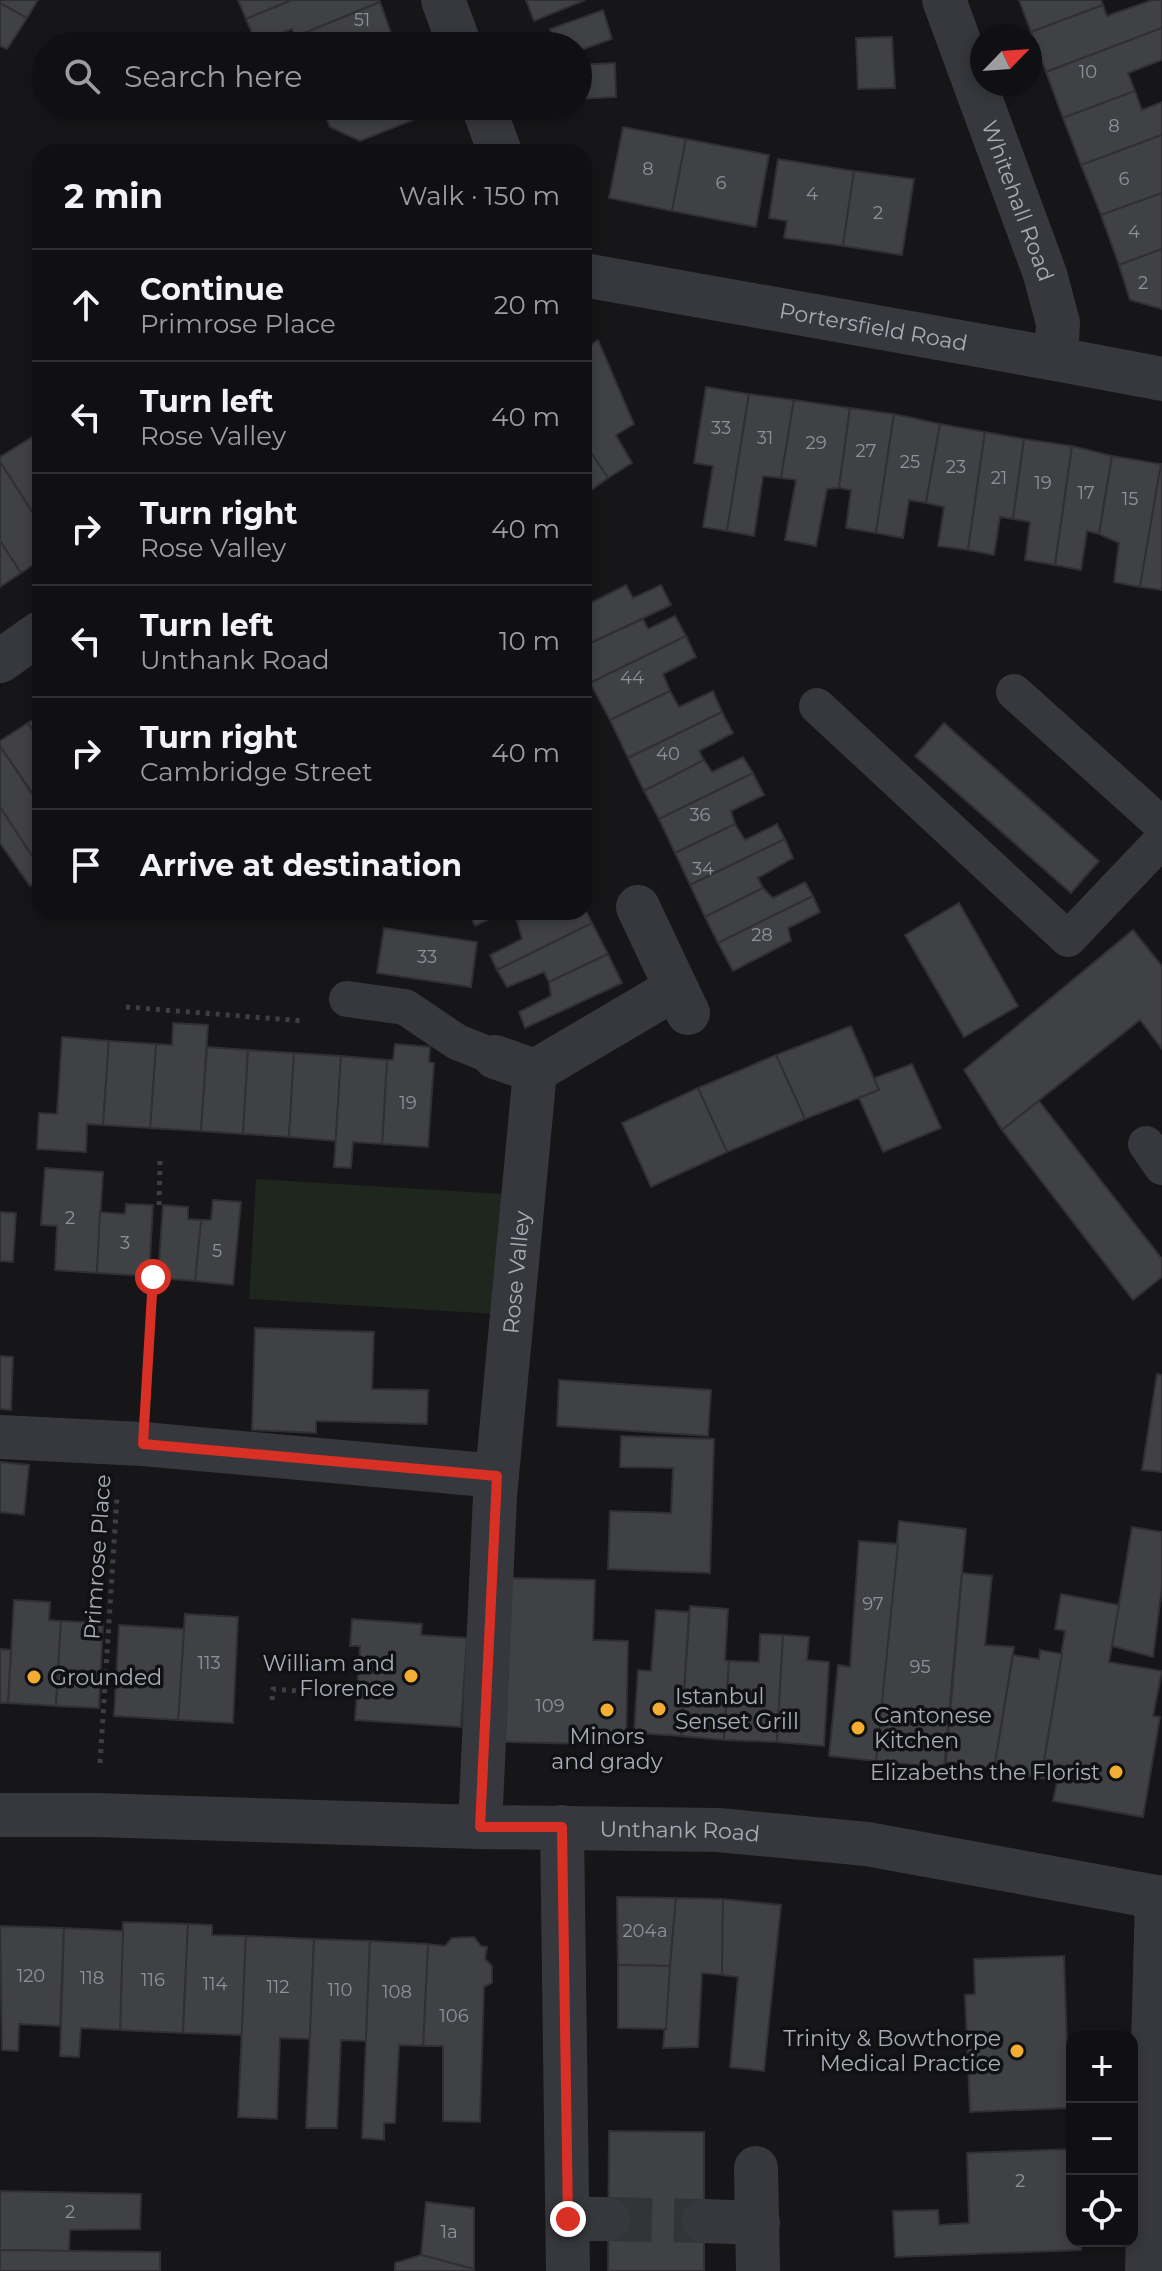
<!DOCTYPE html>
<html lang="en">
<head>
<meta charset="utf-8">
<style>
	body { margin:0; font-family:Montserrat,sans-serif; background:#1e1e20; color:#f1f3f6 }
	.controls { position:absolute; right:24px; bottom:24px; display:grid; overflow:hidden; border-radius:16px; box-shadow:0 4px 12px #0003 }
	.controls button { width:72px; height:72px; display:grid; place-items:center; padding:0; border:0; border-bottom:2px solid #303032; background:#101012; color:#f1f3f6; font:40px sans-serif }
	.compass { position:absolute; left:970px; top:24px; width:72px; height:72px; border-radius:50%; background:#101012; box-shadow:0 4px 12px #0003; rotate:65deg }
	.stop { position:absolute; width:24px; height:24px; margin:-18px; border:6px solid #d93025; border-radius:50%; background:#fff }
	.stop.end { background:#d93025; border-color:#fff; box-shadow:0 2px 8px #0008 }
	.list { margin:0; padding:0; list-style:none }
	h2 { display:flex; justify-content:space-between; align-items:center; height:104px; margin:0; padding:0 32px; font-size:34px }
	h2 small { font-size:26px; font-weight:400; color:#9c9d9f }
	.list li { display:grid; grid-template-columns:52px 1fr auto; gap:24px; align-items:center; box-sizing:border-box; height:112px; padding:0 32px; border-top:2px solid #303032 }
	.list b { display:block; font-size:30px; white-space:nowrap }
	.list p { margin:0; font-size:26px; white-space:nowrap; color:#9c9d9f }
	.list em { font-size:26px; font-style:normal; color:#9c9d9f }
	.icon { flex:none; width:44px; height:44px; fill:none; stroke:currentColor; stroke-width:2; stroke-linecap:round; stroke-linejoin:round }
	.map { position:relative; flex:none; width:1162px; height:2271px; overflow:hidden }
	.search { position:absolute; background:#101012; box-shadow:0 4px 12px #0003; left:32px; top:32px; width:560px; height:88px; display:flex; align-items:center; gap:20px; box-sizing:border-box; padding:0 28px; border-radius:44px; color:#9c9d9f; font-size:30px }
	.panel { position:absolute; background:#101012; box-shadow:0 4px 12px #0003; left:32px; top:144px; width:560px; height:776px; border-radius:24px }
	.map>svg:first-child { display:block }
	.green { fill:#1e261e }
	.building { fill:#404145; stroke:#303034; stroke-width:2 }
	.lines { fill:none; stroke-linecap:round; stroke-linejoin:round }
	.minor-tunnel { stroke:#333438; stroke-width:44; stroke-dasharray:44 22; stroke-linecap:butt }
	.path { stroke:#3d3f44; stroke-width:5; stroke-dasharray:4 6; stroke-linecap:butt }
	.service { stroke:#37383d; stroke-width:36 }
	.minor { stroke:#37383d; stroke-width:44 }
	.tertiary { stroke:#37383d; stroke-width:44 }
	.route { stroke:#d93025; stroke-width:10 }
	.poi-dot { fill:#f3ad32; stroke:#111113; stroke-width:3 }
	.labels { text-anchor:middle; stroke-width:7; stroke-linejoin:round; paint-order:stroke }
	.number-label { font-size:18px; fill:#8d929b }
	.street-label { font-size:22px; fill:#a7adb8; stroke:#111113 }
	.poi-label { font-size:22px; fill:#a7adb8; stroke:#111113; text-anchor:end }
</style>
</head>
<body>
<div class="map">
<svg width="1162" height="2271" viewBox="0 0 1162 2271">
	<rect width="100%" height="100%" fill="#161618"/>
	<path class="green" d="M256,1179L503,1194L496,1314L249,1299Z"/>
	<g class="building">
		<path d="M0,0H38L27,18L0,3Z"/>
		<path d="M238,0H292L246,19Z"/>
		<path d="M292,0H379L380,2L295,37L292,29L256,43L246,19Z"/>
		<path d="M526,0H585L534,21Z"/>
		<path d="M1019,0H1101L1103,5L1031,32Z"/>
		<path d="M1152,0H1162V28L1046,72L1031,32L1103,5L1107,16Z"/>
		<path d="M380,2L395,44L390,46H299L295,37Z"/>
		<path d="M0,3L27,18L7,49L0,46Z"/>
		<path d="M603,10L612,39L578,51V46H557L550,29Z"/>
		<path d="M1162,28V60L1128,73L1135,91L1063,118L1046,72Z"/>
		<path d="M892,37L895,88L858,89L856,38Z"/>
		<path d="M615,63L616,97L578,99V65Z"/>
		<path d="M1135,91L1142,110L1162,102V135L1081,165L1063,118Z"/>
		<path d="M282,106H310L287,116Z"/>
		<path d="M321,106H419L423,116L360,141L330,127Z"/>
		<path d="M623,127L686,139L672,211L609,198Z"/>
		<path d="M1162,135V193L1101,215L1081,165Z"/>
		<path d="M686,139L769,155L756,227L672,211Z"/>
		<path d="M778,159L854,171L843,246L784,238L787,221L769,218Z"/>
		<path d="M854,171L914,179L902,255L843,246Z"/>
		<path d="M1162,193V249L1119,265L1101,215Z"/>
		<path d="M1162,249V309L1130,300L1119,265Z"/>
		<path d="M598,340L634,424L616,435L632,463L608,478L584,442V350Z"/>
		<path d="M706,387L749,394L727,531L703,527L713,466L694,463Z"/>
		<path d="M749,394L794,400L781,478L763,476L754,536L727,531Z"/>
		<path d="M794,400L850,408L839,488L827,489L816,546L785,540L796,480L781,478Z"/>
		<path d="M850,408L894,414L876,533L846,528L851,490L839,488Z"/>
		<path d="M894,414L940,424L926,503L909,500L903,538L876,533Z"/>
		<path d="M940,424L985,432L968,550L938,546L944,507L926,503Z"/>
		<path d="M985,432L1024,439L1013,519L1000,517L994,555L968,550Z"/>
		<path d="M34,436L40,446V524L0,462V457Z"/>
		<path d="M1024,439L1072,446L1055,565L1025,560L1030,522L1013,519Z"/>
		<path d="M584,442L608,478L590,491L584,482Z"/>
		<path d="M1072,446L1112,456L1099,534L1087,531L1081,570L1055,565Z"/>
		<path d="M1112,456L1161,464L1140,587L1114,582L1119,543L1099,534Z"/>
		<path d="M0,462L40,524V560L21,573L0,541Z"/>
		<path d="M1161,464H1162V590L1140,587Z"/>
		<path d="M0,541L21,573L0,587Z"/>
		<path d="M626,585L633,598L661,585L671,605L584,646V606Z"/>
		<path d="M675,616L686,636L590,683L584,670V646L643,619L648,629Z"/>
		<path d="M686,636L696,657L663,674L670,691L610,720L590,683Z"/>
		<path d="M670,691L679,707L713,691L722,712L628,758L610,720Z"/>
		<path d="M722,712L733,733L699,751L704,760L644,791L628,758Z"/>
		<path d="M40,715V742L28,723Z"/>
		<path d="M28,723L40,742V804L0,746V741Z"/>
		<path d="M944,723L1099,861L1071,893L915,756Z"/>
		<path d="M0,746L40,806V815L35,818L40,826V868L0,807Z"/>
		<path d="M743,757L753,773L659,819L644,791L704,760L712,772Z"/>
		<path d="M753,773L764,795L731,811L735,824L675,853L659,819Z"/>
		<path d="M0,807L40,868V879L30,886L0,843Z"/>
		<path d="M735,824L745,840L777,824L785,839L690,885L675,853Z"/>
		<path d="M785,839L793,858L758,878L763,888L705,917L690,885Z"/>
		<path d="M805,882L813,896L718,943L705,917L763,888L773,898Z"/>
		<path d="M813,896L820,912L788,928L791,941L733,971L718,943Z"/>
		<path d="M959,903L1018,1006L964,1037L905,935Z"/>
		<path d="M584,907L592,923L497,970L490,955L522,939L517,921L535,912H584Z"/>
		<path d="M469,912H504L475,926Z"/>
		<path d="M510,912H535L517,921Z"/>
		<path d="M592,923L608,954L549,982L544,972L507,987L497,970Z"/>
		<path d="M384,928L477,942L471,987L377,973Z"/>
		<path d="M1133,930L1162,966V1049L1140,1020L1002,1130L964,1070Z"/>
		<path d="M608,954L622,983L525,1028L519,1012L551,996L549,982Z"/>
		<path d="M173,1023L208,1025L201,1131L150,1128L156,1044L172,1045Z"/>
		<path d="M851,1026L879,1090L805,1119L776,1055Z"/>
		<path d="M62,1037L109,1041L103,1125L87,1124L86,1152L37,1149L39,1113L57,1114Z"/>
		<path d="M109,1041L156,1044L150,1128L103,1125Z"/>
		<path d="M395,1044L430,1047L429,1062L434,1063L428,1147L382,1144L387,1060H393Z"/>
		<path d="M207,1047L248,1050L243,1134L201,1131Z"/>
		<path d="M248,1050L294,1053L289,1137L243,1134Z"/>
		<path d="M294,1053L341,1056L336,1141L289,1137Z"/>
		<path d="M776,1055L805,1119L727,1152L698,1088Z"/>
		<path d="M341,1056L387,1060L382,1144L353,1142L351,1168L334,1167Z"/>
		<path d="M912,1064L941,1128L883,1152L859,1098L879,1090L874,1078Z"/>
		<path d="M698,1088L727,1152L651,1187L622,1123Z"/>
		<path d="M1039,1101L1162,1259V1277L1133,1300L1002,1130Z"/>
		<path d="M45,1168L103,1172L97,1273L55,1270L57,1226L41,1225Z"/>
		<path d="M213,1200L241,1202L233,1285L195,1281L201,1220H211Z"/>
		<path d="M126,1204L153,1205L149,1276L97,1273L100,1212L125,1214Z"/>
		<path d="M163,1205L188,1207V1219L201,1220L195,1281L158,1278Z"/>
		<path d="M0,1212L16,1213L13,1262L0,1261Z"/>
		<path d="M255,1328L374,1332L372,1389L428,1390L427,1424L316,1421V1433L252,1430Z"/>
		<path d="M0,1356L13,1357L11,1410L0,1409Z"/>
		<path d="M1157,1374L1162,1375V1472L1142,1470Z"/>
		<path d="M559,1380L711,1390L708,1436L557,1426Z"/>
		<path d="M621,1436L714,1439L710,1573L608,1569L610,1511L671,1513L673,1468L620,1467Z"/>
		<path d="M0,1462L29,1465L24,1515L0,1512Z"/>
		<path d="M899,1521L966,1529L944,1768L876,1761Z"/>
		<path d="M1132,1527L1162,1532V1587L1153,1657L1112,1646Z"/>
		<path d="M859,1541L898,1544L876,1761L829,1756L838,1665L850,1667Z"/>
		<path d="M962,1573L992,1576L985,1645L1014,1647L994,1770L946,1762Z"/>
		<path d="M511,1578L595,1580L593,1640L628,1641L626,1745L505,1742Z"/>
		<path d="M1061,1594L1119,1605L1109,1662L1162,1671L1153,1716L1160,1717L1143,1817L1053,1801L1057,1782L1041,1778L1065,1631L1055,1629Z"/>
		<path d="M14,1600L50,1602L49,1620L61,1621L56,1706L8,1703Z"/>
		<path d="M690,1606L728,1609L725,1660L729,1661L724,1740L681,1736Z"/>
		<path d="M656,1610L689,1612L681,1736L634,1733L638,1670L651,1671Z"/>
		<path d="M185,1614L238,1617L233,1723L178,1720Z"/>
		<path d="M352,1619L422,1624L421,1635L467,1638L461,1727L355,1720L360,1646H350Z"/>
		<path d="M61,1621L103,1623L99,1708L56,1706Z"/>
		<path d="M119,1625L184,1629L178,1720L114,1716Z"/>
		<path d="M760,1634L783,1635L777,1742L724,1740L729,1661L759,1662Z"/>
		<path d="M783,1635L809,1637L807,1660L829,1662L824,1746L777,1742Z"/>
		<path d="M0,1649L11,1650L8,1703H0Z"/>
		<path d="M1040,1650L1062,1654L1041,1778L994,1770L1013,1655L1039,1659Z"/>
		<path d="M617,1897L676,1898L670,1966L618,1965Z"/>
		<path d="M676,1898L723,1899L722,1975L702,1973L698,2047L663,2048Z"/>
		<path d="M723,1899L781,1905L764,2071L730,2067L738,1977L722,1975Z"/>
		<path d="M123,1922L188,1924L183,2033L120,2030Z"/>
		<path d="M188,1924L212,1925V1935L246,1936L242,2035L183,2033Z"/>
		<path d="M0,1926L64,1928L60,2026L19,2024L18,2051L2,2050Z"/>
		<path d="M64,1928L123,1931L120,2030L81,2028L79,2057L60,2056Z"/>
		<path d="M246,1936L314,1939L310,2039L280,2038L277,2119L238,2117Z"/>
		<path d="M474,1937L481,1946L487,1947L485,1959L492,1966V1983L484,1987L480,2122L443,2121V2046H423L428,1944L445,1946L452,1938Z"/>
		<path d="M314,1939L370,1941L366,2041L341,2040L337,2128H306Z"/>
		<path d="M370,1941L428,1944L423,2046L399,2045L395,2123H384V2140L362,2138Z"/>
		<path d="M1064,1956L1069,2108L970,2112L965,1995L975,1994L974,1959Z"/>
		<path d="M618,1965L670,1966L666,2029L618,2028Z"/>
		<path d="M609,2131L704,2132V2271H608Z"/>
		<path d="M1072,2149V2241H1081V2250L895,2257L893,2211L938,2210L939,2225L969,2223L967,2153Z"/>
		<path d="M0,2191L141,2194L140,2229L70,2230L69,2251L0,2250Z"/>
		<path d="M426,2202L474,2208V2269L421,2255Z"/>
		<path d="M0,2250L160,2252V2271H0Z"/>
		<path d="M421,2255L474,2269V2271H395V2263Z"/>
	</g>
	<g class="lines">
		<path class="minor-tunnel" d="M608,2219L704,2221"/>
		<g class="path">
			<path d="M126,1007L304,1021"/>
			<path d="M159,1205L160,1161"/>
			<path d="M146,1391L153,1277"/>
			<path d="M272,1700L273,1689L300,1691"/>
			<path d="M100,1763L117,1497"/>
		</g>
		<g class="service">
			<path d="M1014,692L1162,825"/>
			<path d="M817,706L1068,939L1162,840"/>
			<path d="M347,999L405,1007L457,1042L495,1057"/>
			<path d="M1146,1144L1162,1167"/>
		</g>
		<g class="minor">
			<path d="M443,0L460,46"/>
			<path id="s1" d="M944,0L1045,274L1058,323L1056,359"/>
			<path d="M483,106L500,152"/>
			<path id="s2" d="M584,275L1056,359L1162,379"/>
			<path d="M0,661L40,633"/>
			<path d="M638,907L676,988"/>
			<path d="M495,1057L535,1071L676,988L688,1013"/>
			<path d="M0,1437L143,1444L497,1476"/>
			<path id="s3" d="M480,1827L495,1496L535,1071"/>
			<path d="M562,1827L568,2271"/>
			<path d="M756,2168L758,2271"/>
			<path d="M568,2219H608"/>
			<path d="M704,2221L758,2223"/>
			<path d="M1147,2271L1157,1897"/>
		</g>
		<path class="tertiary" id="s4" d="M0,1815H96L480,1827L718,1830L867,1844L1162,1898"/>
	</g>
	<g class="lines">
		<path class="route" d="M153,1277L143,1444L497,1476L480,1827H562L568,2219"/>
	</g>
	<g class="poi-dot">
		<circle cx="411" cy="1676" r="8"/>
		<circle cx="34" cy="1677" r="8"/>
		<circle cx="659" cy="1709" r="8"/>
		<circle cx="607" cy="1710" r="8"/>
		<circle cx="858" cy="1728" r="8"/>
		<circle cx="1116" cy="1772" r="8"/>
		<circle cx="1017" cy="2051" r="8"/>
	</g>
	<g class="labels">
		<g class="number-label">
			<text x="362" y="26">51</text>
			<text x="1088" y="78">10</text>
			<text x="1114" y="132">8</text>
			<text x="648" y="175">8</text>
			<text x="1124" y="185">6</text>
			<text x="721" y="189">6</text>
			<text x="812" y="200">4</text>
			<text x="878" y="219">2</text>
			<text x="1134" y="238">4</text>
			<text x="1143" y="289">2</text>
			<text x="721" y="434">33</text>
			<text x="765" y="444">31</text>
			<text x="816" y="449">29</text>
			<text x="866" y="457">27</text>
			<text x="910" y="468">25</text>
			<text x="956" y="473">23</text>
			<text x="999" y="484">21</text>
			<text x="1043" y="489">19</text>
			<text x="1086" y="499">17</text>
			<text x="1130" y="505">15</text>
			<text x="632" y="684">44</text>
			<text x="668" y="760">40</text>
			<text x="700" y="821">36</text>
			<text x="703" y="875">34</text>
			<text x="762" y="941">28</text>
			<text x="427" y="963">33</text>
			<text x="408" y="1109">19</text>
			<text x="70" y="1224">2</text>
			<text x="125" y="1249">3</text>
			<text x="217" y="1257">5</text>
			<text x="873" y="1610">97</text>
			<text x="209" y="1669">113</text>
			<text x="920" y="1673">95</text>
			<text x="550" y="1712">109</text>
			<text x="645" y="1937">204a</text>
			<text x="31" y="1982">120</text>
			<text x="92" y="1984">118</text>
			<text x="153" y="1986">116</text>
			<text x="215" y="1990">114</text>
			<text x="278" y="1993">112</text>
			<text x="340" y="1996">110</text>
			<text x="397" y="1998">108</text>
			<text x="454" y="2022">106</text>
			<text x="1020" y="2187">2</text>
			<text x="70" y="2218">2</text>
			<text x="449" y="2238">1a</text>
		</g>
		<g class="street-label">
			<text dy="8" stroke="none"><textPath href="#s1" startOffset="214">Whitehall Road</textPath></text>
			<text dy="8" stroke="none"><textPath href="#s2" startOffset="294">Portersfield Road</textPath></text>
			<text dy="8" stroke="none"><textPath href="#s3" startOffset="556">Rose Valley</textPath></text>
			<text transform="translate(97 1557) rotate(-86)" y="8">Primrose Place</text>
			<text dy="8" stroke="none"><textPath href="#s4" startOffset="680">Unthank Road</textPath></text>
		</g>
		<g class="poi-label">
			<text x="395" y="1671">William and<tspan x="395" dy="25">Florence</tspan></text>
			<text x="50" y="1685" text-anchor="start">Grounded</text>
			<text x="675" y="1704" text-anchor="start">Istanbul<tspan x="675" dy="25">Senset Grill</tspan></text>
			<text x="874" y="1723" text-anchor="start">Cantonese<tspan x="874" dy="25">Kitchen</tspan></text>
			<text x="607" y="1744" text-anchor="middle">Minors<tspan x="607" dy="25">and grady</tspan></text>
			<text x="1100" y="1780">Elizabeths the Florist</text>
			<text x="1001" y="2046">Trinity &amp; Bowthorpe<tspan x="1001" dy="25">Medical Practice</tspan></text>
		</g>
	</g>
</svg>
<div class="controls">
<button>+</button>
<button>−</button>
<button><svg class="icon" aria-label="locate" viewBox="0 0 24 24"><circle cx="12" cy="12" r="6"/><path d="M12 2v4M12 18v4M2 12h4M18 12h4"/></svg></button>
</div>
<svg class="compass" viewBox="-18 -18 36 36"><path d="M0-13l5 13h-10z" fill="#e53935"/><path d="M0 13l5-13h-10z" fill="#9c9d9f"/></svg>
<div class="stop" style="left:153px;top:1277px"></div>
<div class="stop end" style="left:568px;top:2219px"></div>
<div class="search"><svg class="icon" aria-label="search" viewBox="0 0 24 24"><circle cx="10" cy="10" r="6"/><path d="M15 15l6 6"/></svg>Search here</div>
<section class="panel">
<h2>2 min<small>Walk · 150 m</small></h2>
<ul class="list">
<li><svg class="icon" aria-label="ahead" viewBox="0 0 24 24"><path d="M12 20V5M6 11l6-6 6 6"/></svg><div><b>Continue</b><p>Primrose Place</p></div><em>20 m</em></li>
<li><svg class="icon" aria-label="left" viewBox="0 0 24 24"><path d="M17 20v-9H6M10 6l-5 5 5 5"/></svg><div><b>Turn left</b><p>Rose Valley</p></div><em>40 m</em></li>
<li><svg class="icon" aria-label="right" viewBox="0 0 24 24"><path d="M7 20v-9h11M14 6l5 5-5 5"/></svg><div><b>Turn right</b><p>Rose Valley</p></div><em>40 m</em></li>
<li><svg class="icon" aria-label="left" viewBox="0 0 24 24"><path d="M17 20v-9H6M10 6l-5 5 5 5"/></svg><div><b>Turn left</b><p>Unthank Road</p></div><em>10 m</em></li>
<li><svg class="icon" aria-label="right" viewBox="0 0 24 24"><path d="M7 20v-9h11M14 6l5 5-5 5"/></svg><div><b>Turn right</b><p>Cambridge Street</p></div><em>40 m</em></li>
<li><svg class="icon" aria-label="arrive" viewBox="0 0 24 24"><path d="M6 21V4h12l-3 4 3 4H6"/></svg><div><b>Arrive at destination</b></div></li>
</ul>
</section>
</div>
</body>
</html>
